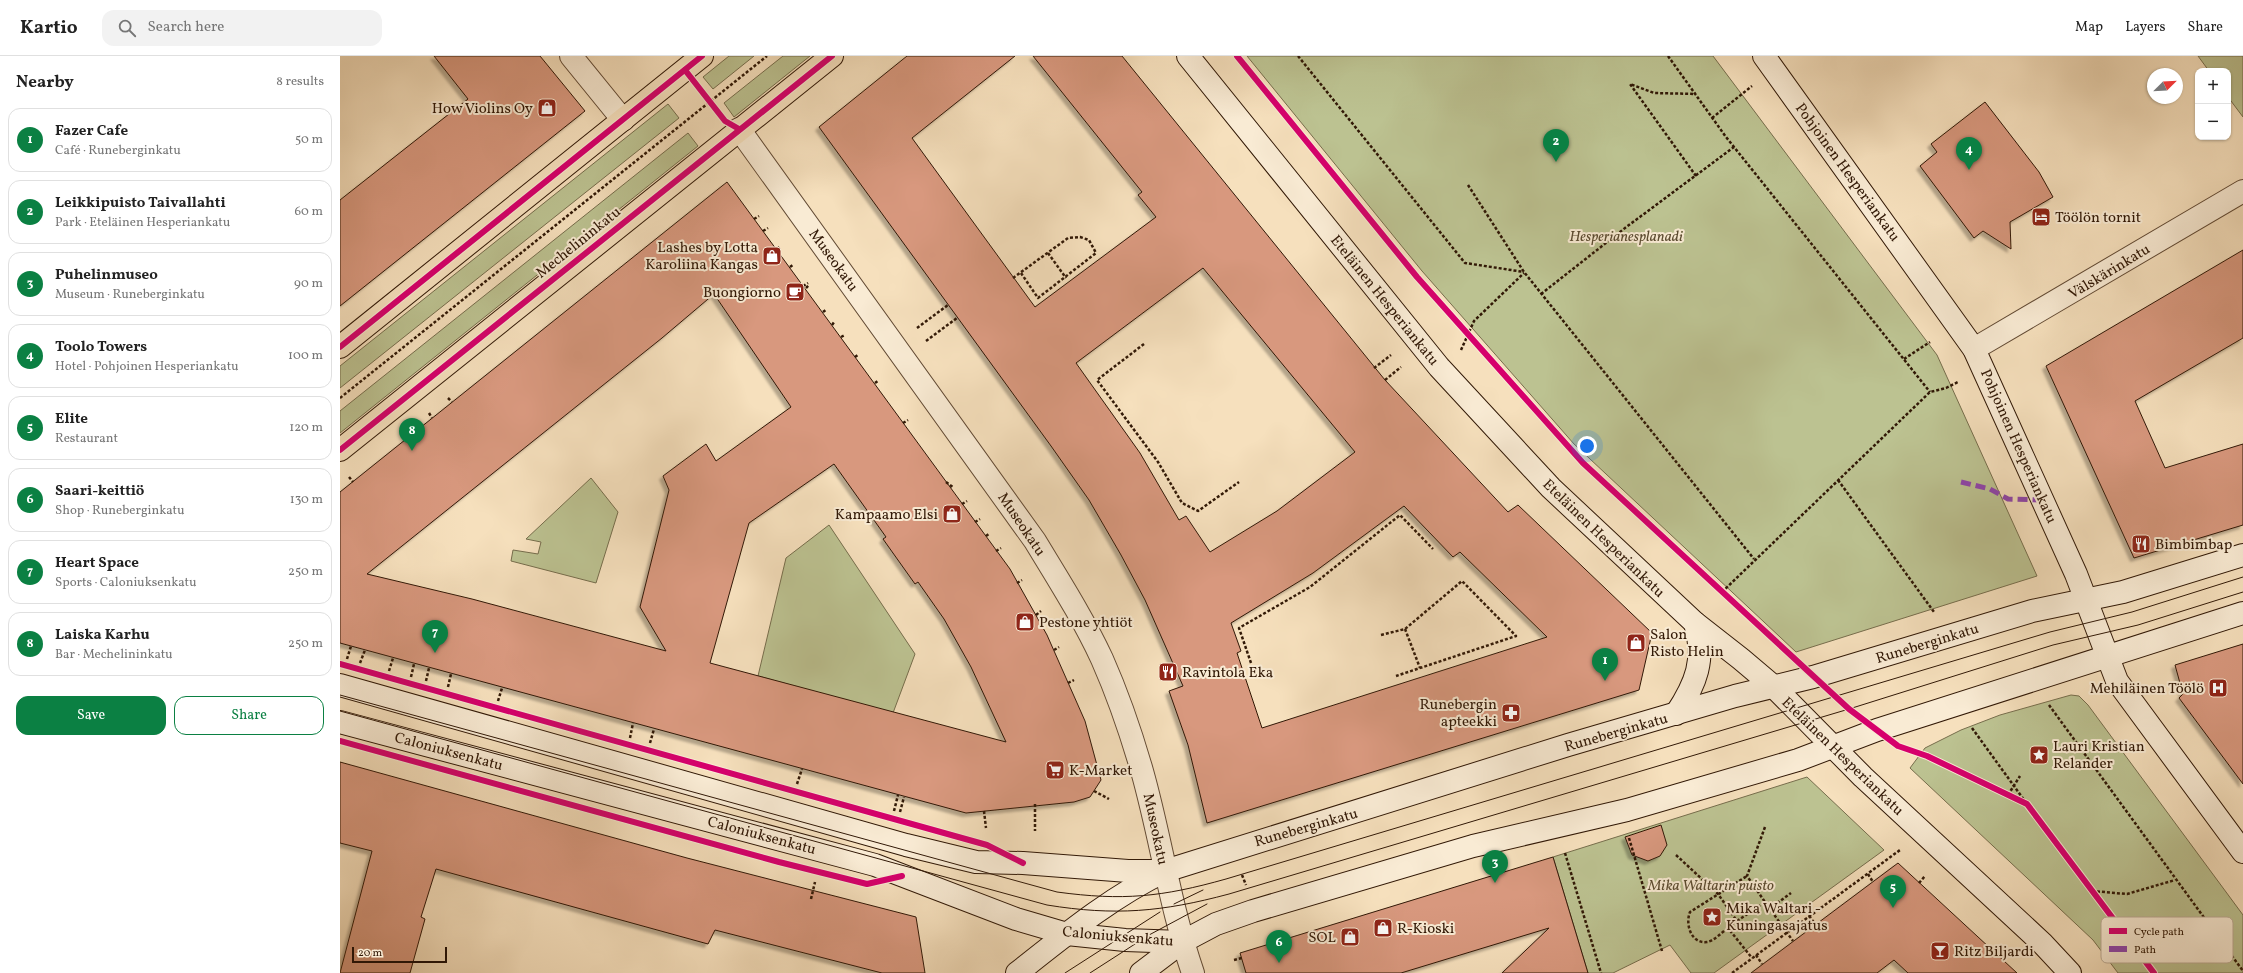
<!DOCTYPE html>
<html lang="en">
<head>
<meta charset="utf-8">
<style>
	body { margin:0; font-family:Vollkorn,serif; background:#f2f2f2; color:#222 }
	.controls { position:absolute; right:12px; top:12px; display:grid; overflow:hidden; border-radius:8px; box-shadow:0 1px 3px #0004 }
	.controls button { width:36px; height:36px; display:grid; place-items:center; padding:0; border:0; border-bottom:1px solid #e0e0e0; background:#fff; color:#222; font:20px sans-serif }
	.compass { position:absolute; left:1807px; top:12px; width:36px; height:36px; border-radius:50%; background:#fff; box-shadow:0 1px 3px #0004; rotate:66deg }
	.scale { position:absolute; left:12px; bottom:10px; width:95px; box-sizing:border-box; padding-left:4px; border:2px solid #311806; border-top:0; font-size:11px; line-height:14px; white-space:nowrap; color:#311806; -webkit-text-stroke:3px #f9ebd4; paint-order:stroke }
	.you { position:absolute; left:1247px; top:390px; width:14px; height:14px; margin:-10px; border:3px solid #fff; border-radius:50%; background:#1a73e8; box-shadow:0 0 0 6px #1a73e833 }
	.badge { display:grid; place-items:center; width:26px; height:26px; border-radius:50%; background:#0b8043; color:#fff; font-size:13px; font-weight:700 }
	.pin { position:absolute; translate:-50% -33px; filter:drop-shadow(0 1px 2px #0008) }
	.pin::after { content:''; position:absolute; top:21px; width:14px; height:12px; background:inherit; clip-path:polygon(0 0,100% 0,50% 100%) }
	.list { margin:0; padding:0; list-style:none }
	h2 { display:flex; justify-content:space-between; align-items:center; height:52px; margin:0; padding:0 16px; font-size:17px }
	h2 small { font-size:13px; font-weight:400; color:#767676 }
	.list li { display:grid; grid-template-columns:26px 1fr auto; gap:12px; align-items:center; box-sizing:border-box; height:64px; margin:0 8px 8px; padding:0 8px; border:1px solid #e0e0e0; border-radius:12px }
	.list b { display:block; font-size:15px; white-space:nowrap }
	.list p { margin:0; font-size:13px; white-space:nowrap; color:#767676 }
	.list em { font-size:13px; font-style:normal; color:#767676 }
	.actions { display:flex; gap:8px; padding:12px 16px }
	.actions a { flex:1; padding:9px 0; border:1px solid #0b8043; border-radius:12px; text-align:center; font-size:14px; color:#0b8043 }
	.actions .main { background:#0b8043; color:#fff }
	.icon { flex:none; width:22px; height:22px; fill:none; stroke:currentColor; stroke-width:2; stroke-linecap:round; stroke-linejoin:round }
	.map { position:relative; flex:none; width:1903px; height:917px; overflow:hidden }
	header { display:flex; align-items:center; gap:24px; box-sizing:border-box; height:56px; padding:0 20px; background:#fff; border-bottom:1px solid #e0e0e0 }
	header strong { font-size:19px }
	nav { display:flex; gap:22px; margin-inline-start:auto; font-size:14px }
	.search { width:280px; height:36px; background:#f2f2f2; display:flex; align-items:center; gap:10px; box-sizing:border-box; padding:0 14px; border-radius:12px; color:#767676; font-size:15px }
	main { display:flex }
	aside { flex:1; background:#fff }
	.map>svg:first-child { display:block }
	.green { fill:#bcc291; stroke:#766d4c }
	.building { fill:#d8987e; stroke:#311806; fill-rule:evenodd; filter:url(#shadow) }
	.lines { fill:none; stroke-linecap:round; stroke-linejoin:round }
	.street-casing { stroke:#624a34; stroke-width:24 }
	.secondary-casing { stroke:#311806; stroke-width:24 }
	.primary-casing { stroke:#311806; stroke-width:24 }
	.path { stroke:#311806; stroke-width:2.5; stroke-dasharray:3 2; stroke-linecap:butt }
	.street { stroke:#f9ebd4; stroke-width:22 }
	.secondary { stroke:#f9ebd4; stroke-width:22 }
	.primary { stroke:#f6e0bd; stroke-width:22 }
	.tram { stroke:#311806; stroke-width:1 }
	.quiet { stroke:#8e44ad; stroke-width:5; stroke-dasharray:10 5; stroke-linecap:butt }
	.cycleway-casing { stroke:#f9ebd4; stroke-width:8 }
	.cycleway { stroke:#d6006c; stroke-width:6 }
	.labels { text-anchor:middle; stroke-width:4; stroke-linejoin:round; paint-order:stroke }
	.poi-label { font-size:15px; fill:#311806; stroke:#f9ebd4; text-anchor:start }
	.street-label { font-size:15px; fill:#311806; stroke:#f9ebd4 }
	.park-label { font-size:15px; font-style:italic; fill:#5b4b30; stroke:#f9ebd4 }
	.key { fill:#f9ebd4; stroke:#bdac96; stroke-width:1 }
	.key-label { font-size:11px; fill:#311806 }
</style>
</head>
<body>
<header>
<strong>Kartio</strong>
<div class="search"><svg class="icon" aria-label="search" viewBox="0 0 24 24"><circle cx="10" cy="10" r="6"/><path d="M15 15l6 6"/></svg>Search here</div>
<nav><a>Map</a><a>Layers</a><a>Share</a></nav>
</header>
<main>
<aside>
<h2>Nearby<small>8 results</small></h2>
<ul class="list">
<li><span class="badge">1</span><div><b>Fazer Cafe</b><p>Café · Runeberginkatu</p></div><em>50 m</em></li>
<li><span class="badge">2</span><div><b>Leikkipuisto Taivallahti</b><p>Park · Eteläinen Hesperiankatu</p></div><em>60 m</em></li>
<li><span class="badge">3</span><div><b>Puhelinmuseo</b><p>Museum · Runeberginkatu</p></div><em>90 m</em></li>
<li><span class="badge">4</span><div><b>Toolo Towers</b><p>Hotel · Pohjoinen Hesperiankatu</p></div><em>100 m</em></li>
<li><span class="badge">5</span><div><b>Elite</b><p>Restaurant</p></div><em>120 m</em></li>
<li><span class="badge">6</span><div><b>Saari-keittiö</b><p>Shop · Runeberginkatu</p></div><em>130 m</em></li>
<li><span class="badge">7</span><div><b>Heart Space</b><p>Sports · Caloniuksenkatu</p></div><em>250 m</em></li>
<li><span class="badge">8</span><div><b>Laiska Karhu</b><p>Bar · Mechelininkatu</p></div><em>250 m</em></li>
</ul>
<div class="actions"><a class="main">Save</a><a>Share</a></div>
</aside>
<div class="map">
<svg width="1903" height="917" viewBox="0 0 1903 917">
	<defs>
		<filter id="shadow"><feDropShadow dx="-3.5" dy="3.5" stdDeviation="1" flood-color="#0004"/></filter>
	</defs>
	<rect width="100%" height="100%" fill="#f6e0bd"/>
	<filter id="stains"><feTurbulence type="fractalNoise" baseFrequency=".005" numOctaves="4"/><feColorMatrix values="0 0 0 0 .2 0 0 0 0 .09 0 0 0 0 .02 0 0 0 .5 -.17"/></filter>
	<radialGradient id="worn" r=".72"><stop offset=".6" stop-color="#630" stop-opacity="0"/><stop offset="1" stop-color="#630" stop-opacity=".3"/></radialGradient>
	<g class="green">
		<path d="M389,0H414L373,33L363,21Z"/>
		<path d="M443,0H470L394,61L384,47Z"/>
		<path d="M907,0H1373L1597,299L1697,520L1456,596L1234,388L1082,215Z"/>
		<path d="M1858,0H1903V61L1888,41V15H1869Z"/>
		<path d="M328,48L339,62L0,332V310Z"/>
		<path d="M348,77L358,90L0,377V355Z"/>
		<path d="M251,422L278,456L256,527L171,505L173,494L198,498L201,486L186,483Z"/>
		<path d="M489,469L575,598L553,657L418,620L446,502Z"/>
		<path d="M1731,639L1739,640L1748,649L1903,859V917H1778L1753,884L1570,712L1585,692L1621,674L1660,659Z"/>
		<path d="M1467,721L1544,794L1374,917H1351L1330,889L1273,917H1248L1213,801Z"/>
	</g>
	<g class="building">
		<path d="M94,0H200L245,55L0,250V144L128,43Z"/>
		<path d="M567,0H675L572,82L695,251L816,161L798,139L802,136L693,0H782L1045,324L1168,456L1178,449L1312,577L1299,634L867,767L848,689L829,635L843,630L805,544L781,499L749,444L711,390L479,71ZM863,212L1015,396L937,455L870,496L846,460L839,464L800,397L736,307ZM1064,450L1113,501L1120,496L1207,581L922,672L897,597L901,595L891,567L973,517Z"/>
		<path d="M1645,46L1699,116L1713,141L1670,166L1671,193L1643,175L1634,182L1580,110L1597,96L1591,88Z"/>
		<path d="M387,126L670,513L707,579L745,665L761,724L750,741L734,746L626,757L0,587V436ZM374,238L451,351L376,405L366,388L323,420L329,434L300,551L326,595L132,543L27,518L322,282ZM494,408L546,481L543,483L575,528L578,526L604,563L631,611L666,686L370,607L409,467Z"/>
		<path d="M1903,194V282L1795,345L1825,412L1903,388V469L1794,502L1706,310Z"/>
		<path d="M1903,588V728L1839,642L1843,638L1835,609Z"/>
		<path d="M0,706L347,802L576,861L585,917H542L375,874L368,888L96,813L81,861L85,863L70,917H0L32,795L0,787Z"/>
		<path d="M1321,769L1327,789L1320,800L1308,805L1292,799L1285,781Z"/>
		<path d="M1213,801L1248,917H1162L1209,872L1061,917H906L900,897Z"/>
		<path d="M1558,807L1677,917H1568L1554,904L1537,917H1411Z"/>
	</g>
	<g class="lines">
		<defs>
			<g id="street">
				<path d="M231,0L283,64"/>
				<path d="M399,73L695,485C718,523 743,562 762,603C778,639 791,677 802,715C821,782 830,851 853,917"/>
				<path d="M1634,293L1903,135"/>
			</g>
			<g id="secondary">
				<path d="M848,0L1099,311L1211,432L1355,567L1401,603L1433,630L1523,721L1702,887L1730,917"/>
				<path d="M1424,0L1634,293L1736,518L1777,625L1903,796"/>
				<path d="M0,629L566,789L636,806L683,807L788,815H817"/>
				<path d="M1336,658C1356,628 1366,603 1355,567"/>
				<path d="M0,666L535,809L676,863L727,878L785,884L842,886"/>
				<path d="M677,917C724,880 771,841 825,815L1228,689L1395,640L1473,621L1692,555L1783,536L1903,499"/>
				<path d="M801,917L842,886L876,868L913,855L1133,790L1287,754L1458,704L1537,674L1903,557"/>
			</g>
			<g id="primary">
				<path d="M0,291L362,0"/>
				<path d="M0,394L492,0"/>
			</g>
		</defs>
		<use href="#street" class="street-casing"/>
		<use href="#secondary" class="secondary-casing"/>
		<use href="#primary" class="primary-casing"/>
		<g class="path">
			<path d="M958,0L1125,207L1184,216"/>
			<path d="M1328,0L1386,81L1590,336"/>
			<path d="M1372,62L1412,30"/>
			<path d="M1356,120L1290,28L1314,37L1356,38"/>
			<path d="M1128,129L1184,216L1414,503"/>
			<path d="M414,163L419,160"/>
			<path d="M423,175L428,172"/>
			<path d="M437,193L441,190"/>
			<path d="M708,197L726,222"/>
			<path d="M450,211L454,208"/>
			<path d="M673,222L728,182L740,181L749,184L756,197L698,242L681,217"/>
			<path d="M463,230L468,227"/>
			<path d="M466,232L469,229"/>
			<path d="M1201,238L1285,172L1394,91"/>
			<path d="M483,256L487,253"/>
			<path d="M492,269L495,265"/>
			<path d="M577,272L608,249"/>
			<path d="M501,281L505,279"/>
			<path d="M586,285L617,262"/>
			<path d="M804,288L757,324L818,406L842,447L858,455L899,426"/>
			<path d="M1121,294L1134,265L1184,217"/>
			<path d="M515,301L519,298"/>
			<path d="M1564,303L1590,286"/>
			<path d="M1034,312L1051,299"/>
			<path d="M1045,324L1061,311"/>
			<path d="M535,327L539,324"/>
			<path d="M0,342L427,0"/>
			<path d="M108,342L112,346"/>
			<path d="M89,357L92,362"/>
			<path d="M563,367L568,364"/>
			<path d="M72,371L75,375"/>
			<path d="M9,421L13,426"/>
			<path d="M1498,424L1594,556"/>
			<path d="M606,426L614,432"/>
			<path d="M622,448L627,445"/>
			<path d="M635,466L640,463"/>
			<path d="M646,480L650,477"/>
			<path d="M656,495L661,492"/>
			<path d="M677,527L682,524"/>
			<path d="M1382,536L1590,336L1606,332L1618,326"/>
			<path d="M696,559L701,555"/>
			<path d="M1065,573L1080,612"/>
			<path d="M1041,579L1065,573L1122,525L1176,580L1056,620"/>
			<path d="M714,594L719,591"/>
			<path d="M7,603L11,590"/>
			<path d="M20,607L25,594"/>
			<path d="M911,607L899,572L970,531L1060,459L1093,493"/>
			<path d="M49,615L53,602"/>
			<path d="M71,621L74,608"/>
			<path d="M86,625L89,612"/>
			<path d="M728,627L734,624"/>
			<path d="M108,631L111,618"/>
			<path d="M158,645L162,632"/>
			<path d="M1709,649L1903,915"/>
			<path d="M1632,672L1687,748"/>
			<path d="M290,682L293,667"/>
			<path d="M310,687L314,673"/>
			<path d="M457,728L462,713"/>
			<path d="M754,735L769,743"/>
			<path d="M1668,739L1680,720"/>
			<path d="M695,748V775"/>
			<path d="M554,755L558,739"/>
			<path d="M644,755L646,772"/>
			<path d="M560,756L564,741"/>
			<path d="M1425,771L1407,820L1425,846"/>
			<path d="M1289,782L1322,895"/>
			<path d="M1225,797L1261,917"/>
			<path d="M1336,799L1378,838L1397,865L1388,872L1412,902"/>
			<path d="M1528,818L1533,826"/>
			<path d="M902,819L906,829"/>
			<path d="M1579,827L1585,820"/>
			<path d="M1752,835L1787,838L1835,824"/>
			<path d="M471,843L475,826"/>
			<path d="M1429,853L1451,837"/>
			<path d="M1469,860L1476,869"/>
			<path d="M1397,865L1425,846L1453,885"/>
			<path d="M1388,872C1382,876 1374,885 1367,886C1351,888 1345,868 1350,856L1407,820"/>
			<path d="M1416,899L1422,908"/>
			<path d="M894,904L902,902"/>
			<path d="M1392,917L1560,794"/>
		</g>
		<use href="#street" class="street"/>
		<use href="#secondary" class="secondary"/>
		<use href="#primary" class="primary"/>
		<g class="tram">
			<path d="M0,639L717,836C783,845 822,841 886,823L1710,576L1792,556L1903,521"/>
			<path d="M0,655L707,849C775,860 822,856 889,838L1509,653L1713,589L1798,569L1903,536"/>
			<path d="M834,848L863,834"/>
			<path d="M725,917L820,856"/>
			<path d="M750,917L809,879L867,848"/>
		</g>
		<path class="quiet" d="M1621,426L1650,433L1668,443L1702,444"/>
		<defs>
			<g id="cycleway">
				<path d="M897,0L1077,221L1243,407L1509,653L1558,690L1587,700L1687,748L1814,917"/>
				<path d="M345,14L385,65L399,73"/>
				<path d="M0,291L362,0"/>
				<path d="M0,394L492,0"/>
				<path d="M0,608L647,789L683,807"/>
				<path d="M0,685L439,806L527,828L562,820"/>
			</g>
		</defs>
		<use href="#cycleway" class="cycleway-casing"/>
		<use href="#cycleway" class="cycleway"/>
	</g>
	<defs>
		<symbol id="shop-square" viewBox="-11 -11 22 22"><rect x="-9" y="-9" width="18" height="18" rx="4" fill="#8f2418" stroke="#f9ebd4"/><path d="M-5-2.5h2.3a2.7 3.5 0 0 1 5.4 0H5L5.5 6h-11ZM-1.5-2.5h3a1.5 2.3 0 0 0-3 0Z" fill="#fff"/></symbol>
		<symbol id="hotel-square" viewBox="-11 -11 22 22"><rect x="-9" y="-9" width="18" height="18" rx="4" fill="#8f2418" stroke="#f9ebd4"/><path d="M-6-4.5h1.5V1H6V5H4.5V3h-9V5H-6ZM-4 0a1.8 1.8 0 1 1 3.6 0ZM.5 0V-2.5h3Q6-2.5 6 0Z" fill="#fff"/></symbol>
		<symbol id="cafe-square" viewBox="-11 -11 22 22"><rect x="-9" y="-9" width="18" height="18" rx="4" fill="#8f2418" stroke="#f9ebd4"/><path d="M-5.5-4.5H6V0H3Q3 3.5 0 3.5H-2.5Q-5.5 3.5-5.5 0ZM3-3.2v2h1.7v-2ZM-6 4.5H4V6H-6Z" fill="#fff"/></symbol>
		<symbol id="restaurant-square" viewBox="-11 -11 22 22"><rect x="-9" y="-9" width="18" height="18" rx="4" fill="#8f2418" stroke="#f9ebd4"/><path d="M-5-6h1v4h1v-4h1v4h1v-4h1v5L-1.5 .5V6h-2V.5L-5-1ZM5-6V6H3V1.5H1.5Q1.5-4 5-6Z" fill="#fff"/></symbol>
		<symbol id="hospital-square" viewBox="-11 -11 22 22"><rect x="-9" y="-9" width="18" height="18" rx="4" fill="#8f2418" stroke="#f9ebd4"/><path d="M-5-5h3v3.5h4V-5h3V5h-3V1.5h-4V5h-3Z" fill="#fff"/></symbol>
		<symbol id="pharmacy-square" viewBox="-11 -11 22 22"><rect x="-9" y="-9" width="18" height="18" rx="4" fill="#8f2418" stroke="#f9ebd4"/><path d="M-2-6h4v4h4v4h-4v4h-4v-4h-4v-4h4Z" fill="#fff"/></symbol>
		<symbol id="sight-square" viewBox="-11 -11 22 22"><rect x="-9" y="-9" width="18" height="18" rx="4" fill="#8f2418" stroke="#f9ebd4"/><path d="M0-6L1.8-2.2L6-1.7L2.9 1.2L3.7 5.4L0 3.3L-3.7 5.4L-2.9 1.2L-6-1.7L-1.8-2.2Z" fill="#fff"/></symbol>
		<symbol id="supermarket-square" viewBox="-11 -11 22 22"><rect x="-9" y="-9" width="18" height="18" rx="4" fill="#8f2418" stroke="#f9ebd4"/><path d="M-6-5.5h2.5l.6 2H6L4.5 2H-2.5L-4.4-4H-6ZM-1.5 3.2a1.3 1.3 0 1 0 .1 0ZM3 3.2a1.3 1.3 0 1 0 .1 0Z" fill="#fff"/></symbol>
		<symbol id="bar-square" viewBox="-11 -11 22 22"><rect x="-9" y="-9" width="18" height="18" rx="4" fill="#8f2418" stroke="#f9ebd4"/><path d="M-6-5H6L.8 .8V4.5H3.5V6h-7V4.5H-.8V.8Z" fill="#fff"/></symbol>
	</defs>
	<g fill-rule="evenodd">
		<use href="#shop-square" x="196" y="41" width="22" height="22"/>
		<use href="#hotel-square" x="1690" y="150" width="22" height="22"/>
		<use href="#shop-square" x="421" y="189" width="22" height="22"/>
		<use href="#cafe-square" x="444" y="225" width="22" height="22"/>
		<use href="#shop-square" x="601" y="447" width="22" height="22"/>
		<use href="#restaurant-square" x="1790" y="477" width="22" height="22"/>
		<use href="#shop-square" x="674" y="555" width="22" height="22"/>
		<use href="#shop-square" x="1285" y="576" width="22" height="22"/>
		<use href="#restaurant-square" x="817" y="605" width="22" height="22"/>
		<use href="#hospital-square" x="1867" y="621" width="22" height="22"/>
		<use href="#pharmacy-square" x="1160" y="646" width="22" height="22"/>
		<use href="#sight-square" x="1688" y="688" width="22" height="22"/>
		<use href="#supermarket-square" x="704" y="703" width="22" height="22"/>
		<use href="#sight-square" x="1361" y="850" width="22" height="22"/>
		<use href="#shop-square" x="1032" y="861" width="22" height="22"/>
		<use href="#shop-square" x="999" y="870" width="22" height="22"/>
		<use href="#bar-square" x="1589" y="884" width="22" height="22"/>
	</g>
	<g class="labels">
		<g class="poi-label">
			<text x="193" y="57" text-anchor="end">How Violins Oy</text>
			<text x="1715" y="166">Töölön tornit</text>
			<text x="418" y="196" text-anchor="end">Lashes by Lotta<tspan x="418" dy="17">Karoliina Kangas</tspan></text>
			<text x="441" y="241" text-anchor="end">Buongiorno</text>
			<text x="598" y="463" text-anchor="end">Kampaamo Elsi</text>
			<text x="1815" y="493">Bimbimbap</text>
			<text x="699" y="571">Pestone yhtiöt</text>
			<text x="1310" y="583">Salon<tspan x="1310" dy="17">Risto Helin</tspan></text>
			<text x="842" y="621">Ravintola Eka</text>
			<text x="1864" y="637" text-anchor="end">Mehiläinen Töölö</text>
			<text x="1157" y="653" text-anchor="end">Runebergin<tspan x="1157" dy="17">apteekki</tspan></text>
			<text x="1713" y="695">Lauri Kristian<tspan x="1713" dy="17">Relander</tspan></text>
			<text x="729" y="719">K-Market</text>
			<text x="1386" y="857">Mika Waltari -<tspan x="1386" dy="17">Kuningasajatus</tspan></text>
			<text x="1057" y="877">R-Kioski</text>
			<text x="996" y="886" text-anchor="end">SOL</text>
			<text x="1614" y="900">Ritz Biljardi</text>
		</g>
		<g class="street-label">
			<text transform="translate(1508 116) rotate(54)" y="5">Pohjoinen Hesperiankatu</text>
			<text transform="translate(238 186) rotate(-39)" y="5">Mechelininkatu</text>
			<text transform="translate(494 204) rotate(54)" y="5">Museokatu</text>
			<text transform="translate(1769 215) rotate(-31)" y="5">Välskärinkatu</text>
			<text transform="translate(1045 244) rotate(51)" y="5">Eteläinen Hesperiankatu</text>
			<text transform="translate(1679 390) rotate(66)" y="5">Pohjoinen Hesperiankatu</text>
			<text transform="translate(682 468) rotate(56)" y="5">Museokatu</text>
			<text transform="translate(1264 482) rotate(44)" y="5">Eteläinen Hesperiankatu</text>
			<text transform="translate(1587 587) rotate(-17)" y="5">Runeberginkatu</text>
			<text transform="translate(1276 676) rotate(-16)" y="5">Runeberginkatu</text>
			<text transform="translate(109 695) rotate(15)" y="5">Caloniuksenkatu</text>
			<text transform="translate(1503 700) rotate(44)" y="5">Eteläinen Hesperiankatu</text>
			<text transform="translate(966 771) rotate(-16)" y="5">Runeberginkatu</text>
			<text transform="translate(816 773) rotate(78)" y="5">Museokatu</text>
			<text transform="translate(422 779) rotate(15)" y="5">Caloniuksenkatu</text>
			<text transform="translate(778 880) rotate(5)" y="5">Caloniuksenkatu</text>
		</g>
		<g class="park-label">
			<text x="1286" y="185">Hesperianesplanadi</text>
			<text x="1371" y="834">Mika Waltarin puisto</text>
		</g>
	</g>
	<rect x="1761" y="861" width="132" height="46" rx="6" class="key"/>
	<rect x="1769" y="872" width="18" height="6" fill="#d6006c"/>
	<rect x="1769" y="890" width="18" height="6" fill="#8e44ad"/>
	<g class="key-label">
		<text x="1794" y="879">Cycle path</text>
		<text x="1794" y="897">Path</text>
	</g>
	<rect width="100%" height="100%" filter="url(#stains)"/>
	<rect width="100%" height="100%" fill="url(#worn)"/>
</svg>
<div class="controls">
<button>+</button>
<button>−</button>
</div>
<svg class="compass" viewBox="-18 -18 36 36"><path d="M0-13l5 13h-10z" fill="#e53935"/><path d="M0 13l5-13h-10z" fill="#767676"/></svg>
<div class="scale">20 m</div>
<div class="you"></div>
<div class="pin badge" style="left:1265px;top:625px">1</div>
<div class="pin badge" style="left:1216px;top:106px">2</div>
<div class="pin badge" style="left:1155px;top:827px">3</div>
<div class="pin badge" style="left:1629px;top:114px">4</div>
<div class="pin badge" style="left:1553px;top:852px">5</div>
<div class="pin badge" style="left:939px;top:907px">6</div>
<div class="pin badge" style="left:95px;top:597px">7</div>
<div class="pin badge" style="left:72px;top:395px">8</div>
</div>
</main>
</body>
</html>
